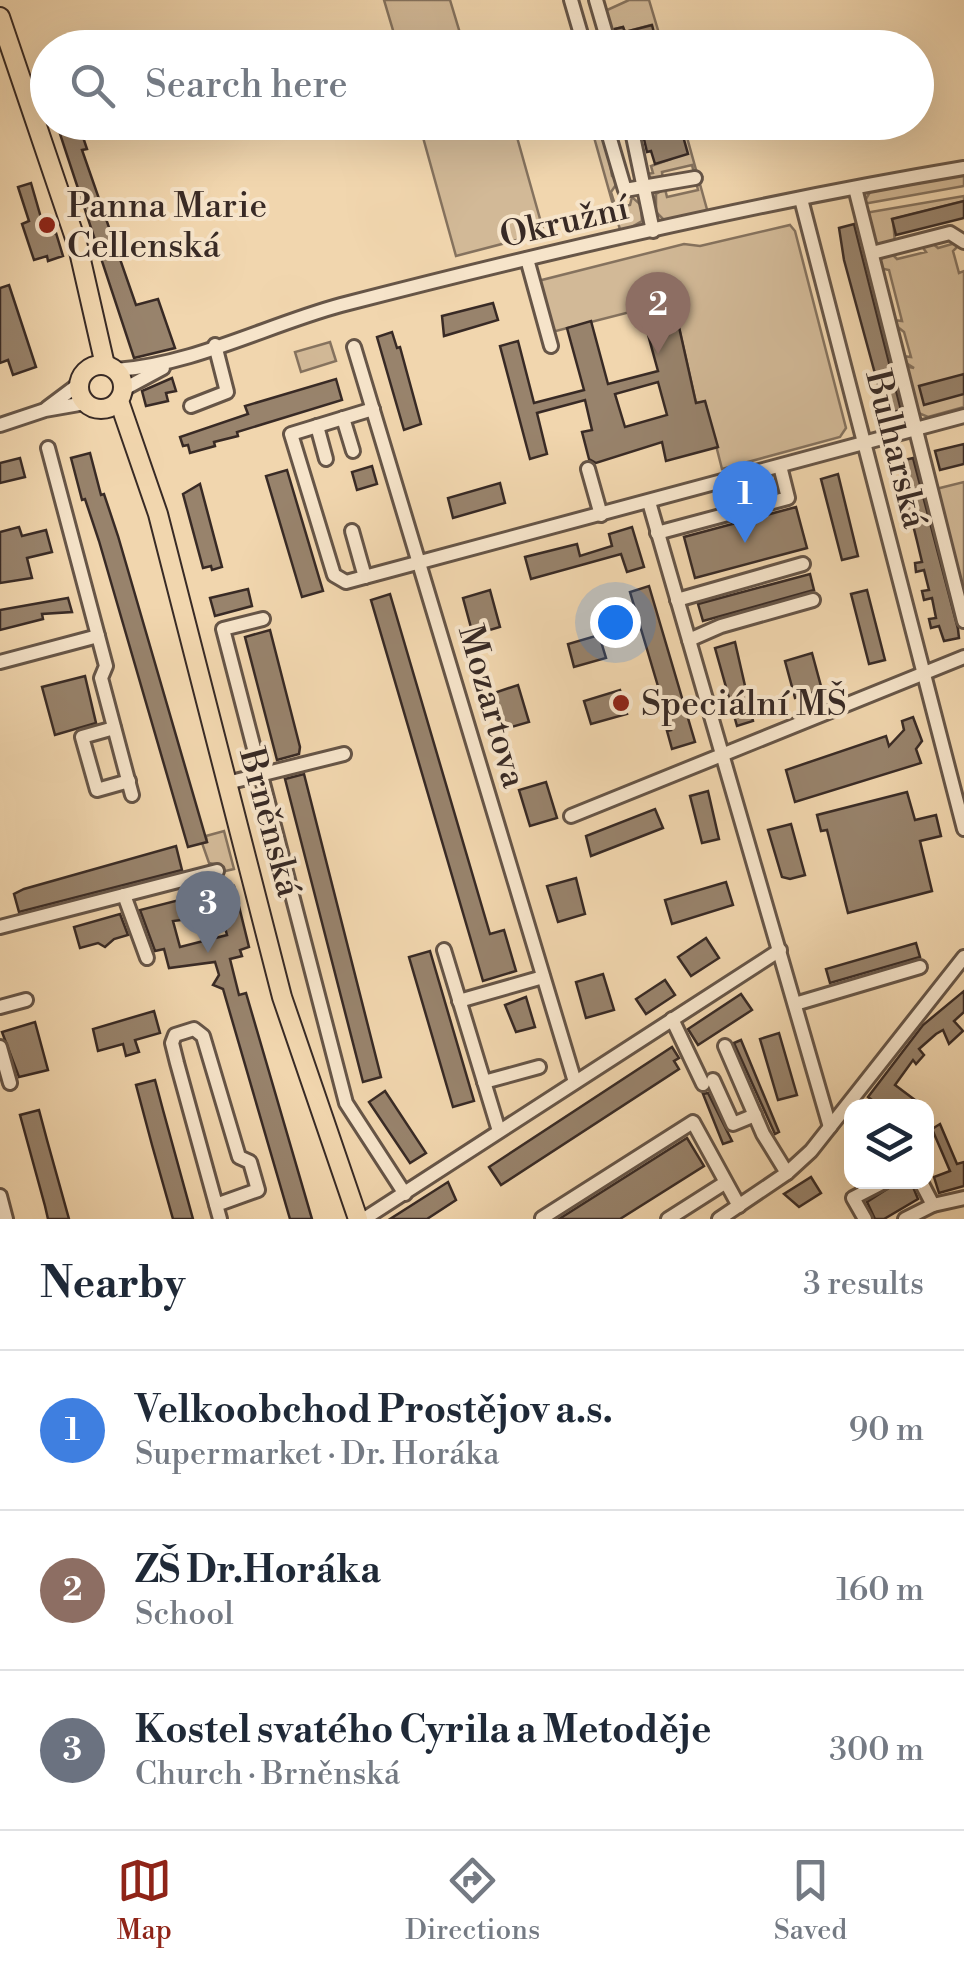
<!DOCTYPE html>
<html lang="en">
<head>
<meta charset="utf-8">
<style>
	body { margin:0; font-family:"Libre Bodoni",serif; background:#f2f2f3; color:#1f2937 }
	.controls { position:absolute; right:30px; bottom:30px; display:grid; overflow:hidden; border-radius:20px; box-shadow:0 10px 40px #0002 }
	.controls button { width:90px; height:90px; display:grid; place-items:center; padding:0; border:0; border-bottom:2px solid #e0e1e3; background:#fff; color:#1f2937; font:50px sans-serif }
	.you { position:absolute; left:615px; top:622px; width:35px; height:35px; margin:-25px; border:8px solid #fff; border-radius:50%; background:#1a73e8; box-shadow:0 0 0 15px #1a73e833 }
	.badge { display:grid; place-items:center; width:65px; height:65px; border-radius:50%; background:#8f2418; color:#fff; font-size:32px; font-weight:700 }
	.pin { position:absolute; translate:-50% -82px; filter:drop-shadow(0 2px 5px #0008) }
	.pin::after { content:''; position:absolute; top:52px; width:35px; height:30px; background:inherit; clip-path:polygon(0 0,100% 0,50% 100%) }
	.list { margin:0; padding:0; list-style:none }
	h2 { display:flex; justify-content:space-between; align-items:center; height:130px; margin:0; padding:0 40px; font-size:42px }
	h2 small { font-size:32px; font-weight:400; color:#747a83 }
	.list li { display:grid; grid-template-columns:65px 1fr auto; gap:30px; align-items:center; box-sizing:border-box; height:160px; padding:0 40px; border-top:2px solid #e0e1e3 }
	.list b { display:block; font-size:38px; white-space:nowrap }
	.list p { margin:0; font-size:32px; white-space:nowrap; color:#747a83 }
	.list em { font-size:32px; font-style:normal; color:#747a83 }
	.icon { flex:none; width:55px; height:55px; fill:none; stroke:currentColor; stroke-width:2; stroke-linecap:round; stroke-linejoin:round }
	.map { position:relative; flex:none; width:964px; height:1219px; overflow:hidden }
	.search { position:absolute; background:#fff; box-shadow:0 10px 40px #0002; left:30px; right:30px; top:30px; height:110px; display:flex; align-items:center; gap:25px; box-sizing:border-box; padding:0 35px; border-radius:55px; color:#747a83; font-size:38px }
	.sheet { height:610px; background:#fff }
	nav { display:flex; justify-content:space-around; align-items:center; box-sizing:border-box; height:140px; border-top:2px solid #e0e1e3; background:#fff; font-size:28px; color:#747a83 }
	nav a { display:grid; justify-items:center; gap:5px }
	nav .on { color:#8f2418 }
	.map>svg:first-child { display:block }
	.green { fill:#d2b997; stroke:#85725e; stroke-width:2.5 }
	.building { fill:#98836c; stroke:#382a25; stroke-width:2.5; fill-rule:evenodd }
	.lines { fill:none; stroke-linecap:round; stroke-linejoin:round }
	.minor-casing { stroke:#665547; stroke-width:18 }
	.major-casing { stroke:#382a25; stroke-width:22 }
	.minor { stroke:#f6e4ca; stroke-width:12 }
	.major { stroke:#f1d6ae; stroke-width:18 }
	.poi-dot { fill:#8f2418; stroke:#f6e4ca; stroke-width:4 }
	.labels { text-anchor:middle; stroke-width:8; stroke-linejoin:round; paint-order:stroke }
	.poi-label { font-size:35px; fill:#382a25; stroke:#f6e4ca; text-anchor:start }
	.street-label { font-size:35px; fill:#382a25; stroke:#f6e4ca }
</style>
</head>
<body>
<div class="map">
<svg width="964" height="1219" viewBox="0 0 964 1219">
	<rect width="100%" height="100%" fill="#f1d6ae"/>
	<filter id="stains"><feTurbulence type="fractalNoise" baseFrequency=".002" numOctaves="4"/><feColorMatrix values="0 0 0 0 .2 0 0 0 0 .09 0 0 0 0 .02 0 0 0 .5 -.17"/></filter>
	<radialGradient id="worn" r=".72"><stop offset=".6" stop-color="#630" stop-opacity="0"/><stop offset="1" stop-color="#630" stop-opacity=".3"/></radialGradient>
	<g class="green">
		<path d="M384,0H450L463,43L489,37L492,47H398Z"/>
		<path d="M629,0H649L663,47H658L651,25L625,32L623,27L611,30L605,11Z"/>
		<path d="M419,123H513L544,233L456,256Z"/>
		<path d="M590,123H601V138L606,140L612,176L618,182L611,192L616,208L630,205L632,197L641,205L642,221L621,233Z"/>
		<path d="M679,123H683L708,213L665,221L656,212V194L665,189L667,197L698,190L692,165L662,172L663,180L654,181L647,174L653,173L651,166L671,159Z"/>
		<path d="M964,175V186L863,204L870,192Z"/>
		<path d="M964,196V201L893,219L895,244L880,246L873,240L865,213Z"/>
		<path d="M790,225L795,231L846,428L840,437L722,469L705,402L696,403L673,301L548,333L534,282L684,244L700,246Z"/>
		<path d="M947,238L961,243L953,251L959,273L964,271V407L928,417L916,412L904,366L914,368L903,361L902,356L911,357L904,332L894,324L893,320L902,321L889,270L879,268L880,260L890,252L897,259L926,252L921,245L931,242L938,248L952,244Z"/>
		<path d="M330,342L336,361L301,372L295,352Z"/>
		<path d="M964,482V598L936,489Z"/>
		<path d="M224,831L234,869L221,872L219,865L209,863L202,843L207,842L206,836Z"/>
	</g>
	<g class="building">
		<path d="M652,25L658,48H620L615,29L623,27L625,32Z"/>
		<path d="M640,122H679L688,154L655,164L651,151L647,152Z"/>
		<path d="M79,125L87,149L82,150L136,305L158,299L175,348L134,358L60,134Z"/>
		<path d="M31,183L46,235L56,233L63,256L48,261L47,256L34,260L22,224L29,221L18,187Z"/>
		<path d="M964,201V218L896,235L892,219Z"/>
		<path d="M854,224L901,410L886,414L844,260L839,228Z"/>
		<path d="M9,285L36,367L13,375L8,360L0,363V288Z"/>
		<path d="M673,300L696,403L705,401L718,447L666,461L662,442L596,463L589,459L582,432L592,430L585,400L537,413L547,454L530,459L500,346L518,341L534,403L584,390L567,328L591,321L608,384L658,371L641,309ZM658,382L667,415L625,427L615,394Z"/>
		<path d="M493,303L498,320L444,336L442,316Z"/>
		<path d="M392,332L397,348L400,347L421,424L404,430L377,337Z"/>
		<path d="M964,374V394L924,405L919,386Z"/>
		<path d="M172,378L176,391L166,393L168,401L146,406L142,391Z"/>
		<path d="M336,379L342,400L237,432L238,436L214,442L215,446L190,453L188,445L183,446L180,437L248,414L245,406Z"/>
		<path d="M964,444V464L940,470L935,451Z"/>
		<path d="M90,453L101,495L104,494L118,536L207,842L188,847L99,541L85,499L82,500L71,458Z"/>
		<path d="M20,458L25,477L0,483V463Z"/>
		<path d="M913,458L958,629L959,638L944,641L939,626L931,628L929,619L936,618L932,598L924,600L922,591L929,590L924,570L916,572L915,563L922,562L917,541L910,513L902,514L900,506L907,504L900,461Z"/>
		<path d="M372,466L377,484L357,490L352,472Z"/>
		<path d="M287,470L323,591L302,597L266,476Z"/>
		<path d="M838,474L858,556L842,560L821,479Z"/>
		<path d="M500,483L505,503L453,518L448,498Z"/>
		<path d="M200,484L222,567L212,570L211,566L203,568L183,494Z"/>
		<path d="M796,507L807,548L695,578L684,537Z"/>
		<path d="M19,527L22,536L46,530L52,552L27,558L32,578L0,583V532Z"/>
		<path d="M632,527L644,567L627,572L621,554L531,579L525,557L577,544L580,556L612,546L609,534Z"/>
		<path d="M810,574L814,590L703,621L698,604Z"/>
		<path d="M649,586L695,742L672,749L667,731L671,730L630,592Z"/>
		<path d="M248,589L252,606L215,616L210,598Z"/>
		<path d="M490,590L500,627L473,635L463,598Z"/>
		<path d="M867,590L885,660L869,664L851,594Z"/>
		<path d="M390,594L490,934L504,930L516,971L483,981L371,600Z"/>
		<path d="M68,598L72,612L42,614L43,619L0,630V610Z"/>
		<path d="M270,630L300,747L299,754L277,760L245,637Z"/>
		<path d="M599,635L606,658L574,667L568,644Z"/>
		<path d="M735,642L753,721L737,726L715,648Z"/>
		<path d="M812,653L822,690L795,698L785,661Z"/>
		<path d="M85,676L96,723L55,735L42,687Z"/>
		<path d="M518,685L529,722L501,730L491,694Z"/>
		<path d="M620,690L627,714L591,724L584,701Z"/>
		<path d="M913,717L922,741L916,749L921,763L795,802L786,770L886,736L889,746L904,730L902,721Z"/>
		<path d="M304,774L381,1077L363,1082L285,779Z"/>
		<path d="M546,782L557,818L530,826L519,790Z"/>
		<path d="M708,791L719,839L702,843L690,796Z"/>
		<path d="M907,792L915,820L936,815L941,836L920,841L932,891L848,913L827,830L821,831L817,815Z"/>
		<path d="M655,809L663,828L591,856L586,836Z"/>
		<path d="M791,824L805,875L790,879L782,877L768,830Z"/>
		<path d="M176,846L182,870L19,912L14,894L24,889Z"/>
		<path d="M576,878L585,914L558,922L547,886Z"/>
		<path d="M726,882L733,905L672,924L665,900Z"/>
		<path d="M234,886L249,947L240,950L242,956L230,959L239,995L246,993L312,1219H290L223,989L213,985L219,975L215,962L169,968L164,949L155,951L140,910ZM220,909L227,935L180,947L173,921L205,917L204,913Z"/>
		<path d="M120,914L128,935L114,939L105,947L98,943L80,948L74,927Z"/>
		<path d="M706,938L719,958L691,976L678,957Z"/>
		<path d="M916,943L920,957L830,983L826,969Z"/>
		<path d="M430,951L474,1101L453,1107L409,957Z"/>
		<path d="M603,974L614,1010L586,1018L576,982Z"/>
		<path d="M665,980L675,995L646,1014L636,999Z"/>
		<path d="M964,991V1012L954,1021L963,1031L949,1044L943,1030L936,1034L919,1049L924,1055L916,1064L913,1060L895,1085L915,1100L910,1106H867L872,1100L868,1097L923,1025Z"/>
		<path d="M741,994L752,1010L698,1045L688,1029Z"/>
		<path d="M526,997L535,1027L516,1032L505,1005Z"/>
		<path d="M154,1011L160,1033L135,1040L139,1052L126,1056L123,1044L98,1051L93,1029Z"/>
		<path d="M35,1022L48,1070L19,1077L2,1032Z"/>
		<path d="M779,1033L797,1095L778,1100L760,1039Z"/>
		<path d="M741,1040L779,1132L775,1134L734,1043Z"/>
		<path d="M672,1047L679,1058L674,1061L679,1069L501,1185L489,1167Z"/>
		<path d="M155,1080L163,1110L193,1219H173L152,1145L136,1085Z"/>
		<path d="M385,1091L426,1153L410,1163L369,1102Z"/>
		<path d="M708,1093L732,1141L723,1144L703,1094Z"/>
		<path d="M39,1110L47,1140L69,1219H48L45,1206L20,1115Z"/>
		<path d="M940,1124L957,1164L964,1162V1186L939,1193L934,1177L950,1171L932,1129Z"/>
		<path d="M687,1138L704,1166L620,1219H559Z"/>
		<path d="M811,1177L821,1193L799,1207L784,1194Z"/>
		<path d="M448,1182L456,1200L427,1219H390Z"/>
		<path d="M898,1182H911L918,1199L884,1219H875L867,1202Z"/>
	</g>
	<g class="lines">
		<defs>
			<g id="minor">
				<path d="M571,0L585,48"/>
				<path d="M596,0L610,48"/>
				<path d="M605,122L625,190L695,178"/>
				<path d="M630,122L653,231"/>
				<path d="M855,188L964,621"/>
				<path d="M801,199L964,829"/>
				<path d="M872,253L950,233L964,242"/>
				<path d="M527,259L551,346"/>
				<path d="M354,347L575,1082"/>
				<path d="M116,370C193,365 267,325 341,305C546,252 755,203 964,168"/>
				<path d="M124,389L163,368"/>
				<path d="M191,406L227,392L215,345"/>
				<path d="M47,408L79,384"/>
				<path d="M373,409L291,434L334,575L346,582L964,416"/>
				<path d="M343,418L353,451"/>
				<path d="M0,425L45,410L85,403"/>
				<path d="M317,426L326,459"/>
				<path d="M48,448L106,666L101,678L132,795"/>
				<path d="M588,469L601,515"/>
				<path d="M649,502L830,1127"/>
				<path d="M352,531L365,577"/>
				<path d="M657,533L788,498L780,466"/>
				<path d="M677,600L803,564"/>
				<path d="M263,619L223,629L346,1103L405,1194"/>
				<path d="M689,640L721,626L813,600"/>
				<path d="M0,662L98,636"/>
				<path d="M114,728L82,737L97,790L129,781"/>
				<path d="M227,783L344,754"/>
				<path d="M571,816L964,657"/>
				<path d="M124,895L147,958"/>
				<path d="M0,927L217,871"/>
				<path d="M444,950L499,1131"/>
				<path d="M459,1001L543,977"/>
				<path d="M795,1004L920,967"/>
				<path d="M0,1007L26,1000"/>
				<path d="M672,1019L703,1084"/>
				<path d="M725,1046L763,1134L787,1173"/>
				<path d="M0,1047L10,1083"/>
				<path d="M713,1080L733,1124L755,1115"/>
				<path d="M484,1082L539,1067"/>
				<path d="M921,1182L933,1205"/>
				<path d="M0,1196L6,1219"/>
				<path d="M216,1205L258,1190L250,1162L239,1157L203,1036L194,1029L175,1035L172,1043L177,1063L220,1219"/>
				<path d="M542,1218L693,1122L739,1206"/>
				<path d="M364,1219L780,950"/>
				<path d="M668,1219L723,1184"/>
				<path d="M719,1219L787,1173L811,1151L964,957"/>
				<path d="M865,1219L853,1198L884,1182"/>
				<path d="M905,1219L933,1205L964,1198"/>
			</g>
			<g id="major">
				<path d="M0,17L78,247L105,365"/>
				<circle cx="101" cy="387" r="22"/>
				<path d="M119,401L158,514L282,997L358,1219"/>
			</g>
		</defs>
		<use href="#minor" class="minor-casing"/>
		<use href="#major" class="major-casing"/>
		<use href="#minor" class="minor"/>
		<use href="#major" class="major"/>
	</g>
	<g class="poi-dot">
		<circle cx="47" cy="225" r="10"/>
		<circle cx="621" cy="703" r="10"/>
	</g>
	<g class="labels">
		<g class="poi-label">
			<text x="67" y="217">Panna Marie<tspan x="67" dy="40">Cellenská</tspan></text>
			<text x="641" y="715">Speciální MŠ</text>
		</g>
		<g class="street-label">
			<text transform="translate(564 221) rotate(-13)" y="12">Okružní</text>
			<text transform="translate(897 449) rotate(76)" y="12">Bulharská</text>
			<text transform="translate(493 706) rotate(74)" y="12">Mozartova</text>
			<text transform="translate(271 822) rotate(75)" y="12">Brněnská</text>
		</g>
	</g>
	<rect width="100%" height="100%" filter="url(#stains)"/>
	<rect width="100%" height="100%" fill="url(#worn)"/>
</svg>
<div class="controls">
<button><svg class="icon" aria-label="layers" viewBox="0 0 24 24"><path d="M12 4l9 5-9 5-9-5zM3 14l9 5 9-5"/></svg></button>
</div>
<div class="you"></div>
<div class="pin badge" style="left:745px;top:543px;background:#3f7fe0">1</div>
<div class="pin badge" style="left:658px;top:354px;background:#8d6e63">2</div>
<div class="pin badge" style="left:208px;top:953px;background:#6b7280">3</div>
<div class="search"><svg class="icon" aria-label="search" viewBox="0 0 24 24"><circle cx="10" cy="10" r="6"/><path d="M15 15l6 6"/></svg>Search here</div>
</div>
<section class="sheet">
<h2>Nearby<small>3 results</small></h2>
<ul class="list">
<li><span class="badge" style="background:#3f7fe0">1</span><div><b>Velkoobchod Prostějov a.s.</b><p>Supermarket · Dr. Horáka</p></div><em>90 m</em></li>
<li><span class="badge" style="background:#8d6e63">2</span><div><b>ZŠ Dr.Horáka</b><p>School</p></div><em>160 m</em></li>
<li><span class="badge" style="background:#6b7280">3</span><div><b>Kostel svatého Cyrila a Metoděje</b><p>Church · Brněnská</p></div><em>300 m</em></li>
</ul>
</section>
<nav>
<a class="on"><svg class="icon" aria-label="map" viewBox="0 0 24 24"><path d="M3 6l6-2 6 2 6-2v14l-6 2-6-2-6 2zM9 4v14M15 6v14"/></svg>Map</a>
<a><svg class="icon" aria-label="directions" viewBox="0 0 24 24"><path d="M12 3l9 9-9 9-9-9zM9 14v-3h6M13 9l2 2-2 2"/></svg>Directions</a>
<a><svg class="icon" aria-label="saved" viewBox="0 0 24 24"><path d="M7 4h10v16l-5-4-5 4z"/></svg>Saved</a>
</nav>
</body>
</html>
